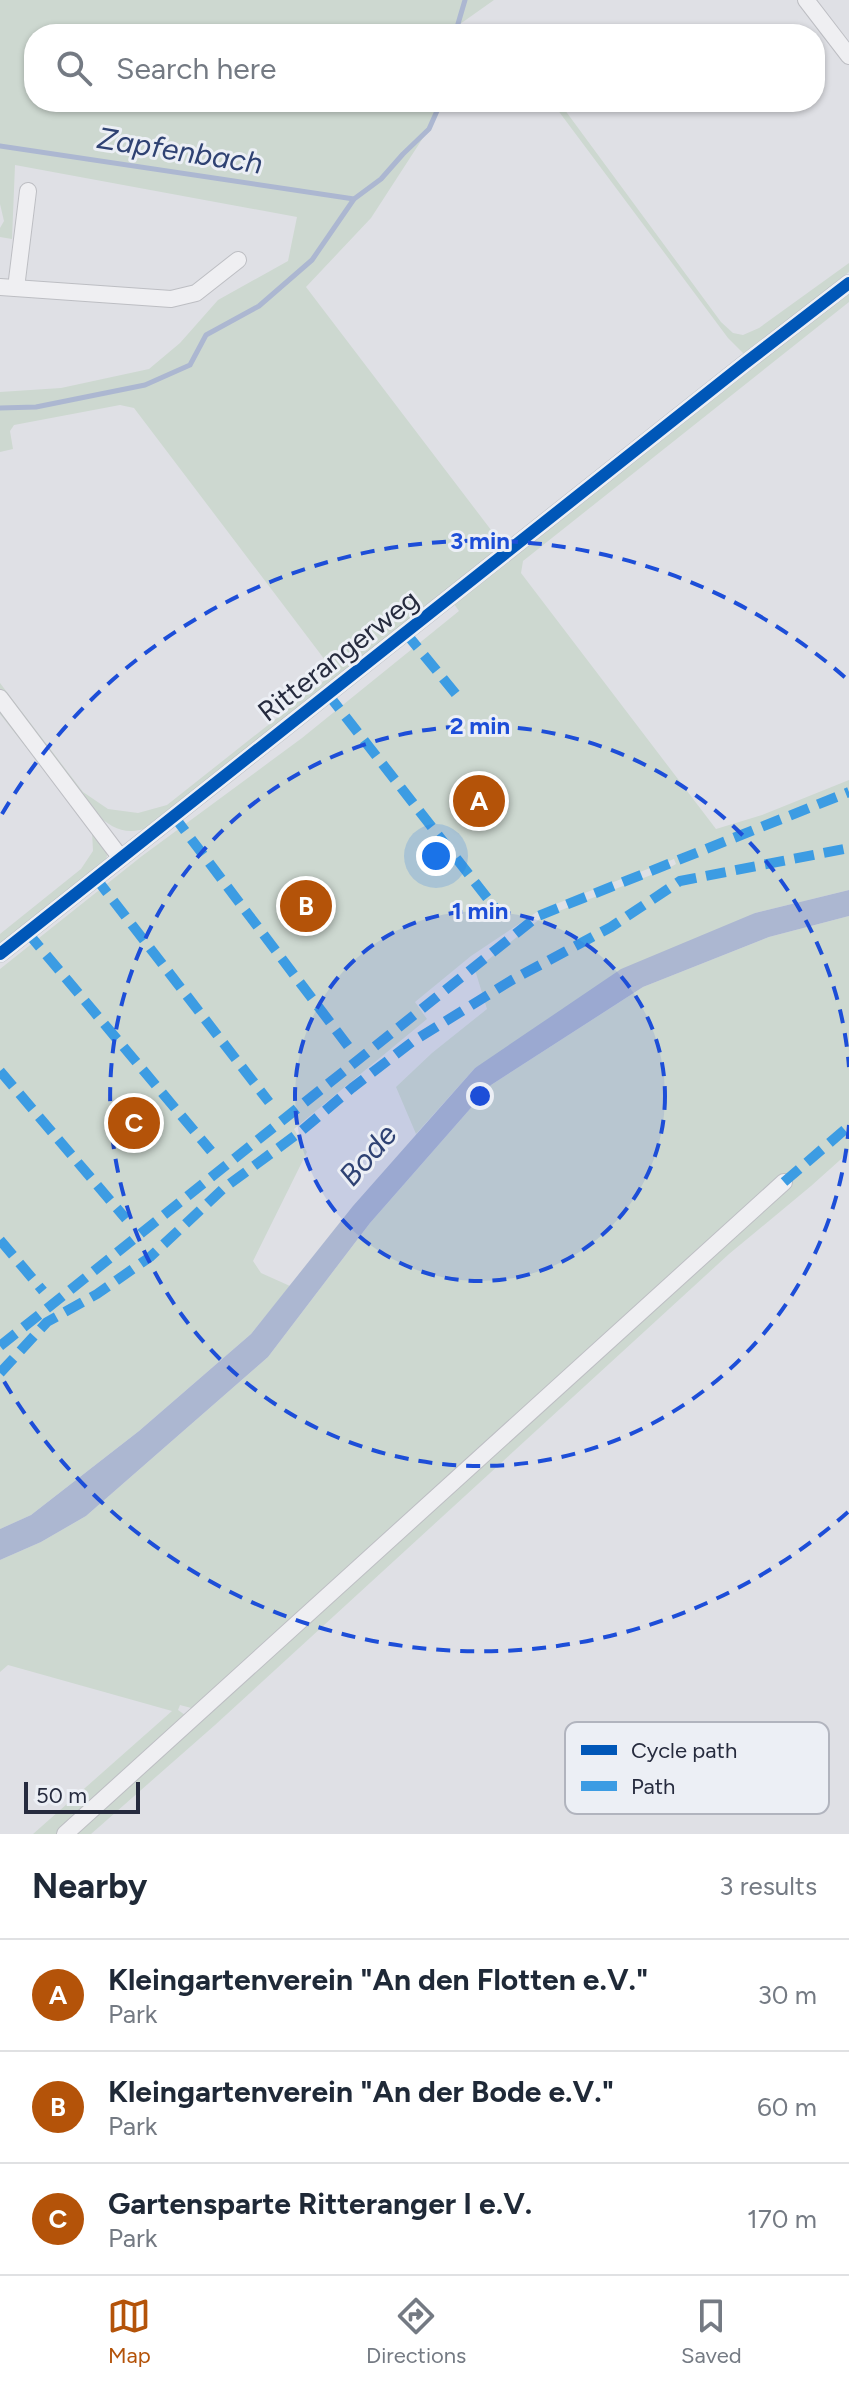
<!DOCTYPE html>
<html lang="en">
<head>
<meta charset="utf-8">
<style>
	body { margin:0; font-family:Figtree,sans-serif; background:#f6f6f7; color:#1f2937 }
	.scale { position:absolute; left:24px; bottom:20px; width:116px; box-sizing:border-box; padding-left:8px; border:4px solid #262b3e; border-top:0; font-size:22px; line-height:28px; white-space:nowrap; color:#262b3e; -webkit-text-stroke:6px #eceff5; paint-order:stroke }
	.you { position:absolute; left:436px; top:856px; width:28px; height:28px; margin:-20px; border:6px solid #fff; border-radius:50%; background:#1a73e8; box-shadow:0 0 0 12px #1a73e833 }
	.badge { display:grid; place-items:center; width:52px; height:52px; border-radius:50%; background:#b45309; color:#fff; font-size:26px; font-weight:700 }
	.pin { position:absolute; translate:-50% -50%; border:4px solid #fff; box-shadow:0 2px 8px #0006 }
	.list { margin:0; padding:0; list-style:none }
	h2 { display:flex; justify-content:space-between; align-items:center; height:104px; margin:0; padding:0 32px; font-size:34px }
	h2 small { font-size:26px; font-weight:400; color:#747a83 }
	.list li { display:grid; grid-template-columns:52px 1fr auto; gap:24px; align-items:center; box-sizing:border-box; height:112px; padding:0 32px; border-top:2px solid #e0e1e3 }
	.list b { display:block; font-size:30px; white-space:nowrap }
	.list p { margin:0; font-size:26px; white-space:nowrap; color:#747a83 }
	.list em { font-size:26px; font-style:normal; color:#747a83 }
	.icon { flex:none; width:44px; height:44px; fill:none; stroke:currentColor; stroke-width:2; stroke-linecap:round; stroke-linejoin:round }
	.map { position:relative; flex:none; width:849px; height:1834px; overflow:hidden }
	.search { position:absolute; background:#fff; box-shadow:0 2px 6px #0004; left:24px; right:24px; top:24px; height:88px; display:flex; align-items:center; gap:20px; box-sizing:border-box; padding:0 28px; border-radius:32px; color:#747a83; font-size:30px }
	.sheet { height:440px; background:#fff }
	nav { display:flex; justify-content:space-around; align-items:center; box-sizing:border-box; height:112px; border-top:2px solid #e0e1e3; background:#fff; font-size:22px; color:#747a83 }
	nav a { display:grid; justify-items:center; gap:4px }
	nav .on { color:#b45309 }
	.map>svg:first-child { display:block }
	.green { fill:#cdd8d0 }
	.water { fill:#acb7d1 }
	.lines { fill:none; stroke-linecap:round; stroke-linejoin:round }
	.stream { stroke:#acb7d1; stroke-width:5 }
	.minor-casing { stroke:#bdbec3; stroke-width:18 }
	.minor { stroke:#efeff2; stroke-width:16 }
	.quiet { stroke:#3c9ce3; stroke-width:10; stroke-dasharray:20 10; stroke-linecap:butt }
	.cycleway-casing { stroke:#eceff5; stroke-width:17 }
	.cycleway { stroke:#0057b8; stroke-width:12 }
	.ring { fill:none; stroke:#1d4ed8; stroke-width:4; stroke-dasharray:14 10 }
	.labels { text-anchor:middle; stroke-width:6; stroke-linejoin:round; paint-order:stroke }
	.street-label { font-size:28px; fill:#262b3e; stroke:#eceff5 }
	.water-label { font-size:30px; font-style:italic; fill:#2f4273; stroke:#eceff5 }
	.key { fill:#eceff5; stroke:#b1b4be; stroke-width:2 }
	.key-label { font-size:22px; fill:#262b3e }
	.centre { fill:#1d4ed8; stroke:#eceff5; stroke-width:4 }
	.ring-label { font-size:24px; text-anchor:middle; font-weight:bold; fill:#1d4ed8; stroke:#eceff5; stroke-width:6; stroke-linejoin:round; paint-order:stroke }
</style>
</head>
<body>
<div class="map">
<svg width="849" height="1834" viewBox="0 0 849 1834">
	<rect width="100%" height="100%" fill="#dfe0e5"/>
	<g class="green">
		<path d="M0,0H494L453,29L452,34H34V102H437L432,124L371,218L306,287L504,547L149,827C127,836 112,829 95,813L0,689V683L83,792L108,809L138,813L167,805L325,680L330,672L328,664L134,408L120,405L14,425L10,431L13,449L0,452V392L61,388L149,369L180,343L218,300L288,261L297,217L15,165L12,239L0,237V228L4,221L0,204Z"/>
		<path d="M559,102L721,322L733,333L743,335L759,328L849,263V272L745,355L728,338L554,105Z"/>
		<path d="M849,292V302L523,561L521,573L716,829L762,815L849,780V890L755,913L475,1068L416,1134L396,1087L432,1053L487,1009L475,970L541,918L669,868L676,864L674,859L540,910L471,956L415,1002L427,1019L294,1129L307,1152L253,1261L261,1273L290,1286L251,1334L139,1431L31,1515L0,1529V969L142,856L302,738L459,611L454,604Z"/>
		<path d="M0,704L105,842L107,856L104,865L0,947V934L81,869L93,851L92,831L0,714Z"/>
		<path d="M849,916V1152L811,1186L729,1254L215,1725L91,1834H74L796,1178L788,1174L195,1709L180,1705L178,1710L185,1715L57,1834H33L172,1711L8,1665L0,1672V1560L41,1542L86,1516L268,1357L370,1223L491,1085L643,987L769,937Z"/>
	</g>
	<path class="water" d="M849,890V916L769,937L643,987L491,1085L370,1223L268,1357L86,1516L41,1542L0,1560V1529L31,1515L139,1431L251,1334L353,1206L475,1068L621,969L755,913Z"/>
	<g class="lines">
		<g class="stream">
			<path d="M455,34L465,0"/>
			<path d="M0,146L354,199"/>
			<path d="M0,408L36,407L145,385L190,365L206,335L259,306L312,260L354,199L381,179L403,154L429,129L441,102"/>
		</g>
		<defs>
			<g id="minor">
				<path d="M806,0L849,56"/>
				<path d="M0,287L171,299L196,293L238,260"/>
				<path d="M16,288L28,191"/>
				<path d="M0,698L120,857"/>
				<path d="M0,954L744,364L849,283"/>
				<path d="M65,1834L784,1182"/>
			</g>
		</defs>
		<use href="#minor" class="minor-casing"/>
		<use href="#minor" class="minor"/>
		<g class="quiet">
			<path d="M405,632L459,698"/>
			<path d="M327,693L499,913"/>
			<path d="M173,815L348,1046"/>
			<path d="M95,877L269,1102"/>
			<path d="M27,932L211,1151"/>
			<path d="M0,1071L126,1219"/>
			<path d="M784,1182L849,1126"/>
			<path d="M0,1240L43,1291"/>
			<path d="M0,1346L538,916L849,792"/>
			<path d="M0,1373L47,1322L97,1294L150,1257L224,1188L300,1132L352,1088L412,1042L512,980L611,927L680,881L849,848"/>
		</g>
		<defs>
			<path id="cycleway" d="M0,954L744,364L849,283"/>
		</defs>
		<use href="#cycleway" class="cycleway-casing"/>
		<use href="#cycleway" class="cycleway"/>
	</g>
	<circle cx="480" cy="1096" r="185" fill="#1d4ed8" fill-opacity=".12"/>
	<g class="ring">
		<circle cx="480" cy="1096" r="185"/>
		<path d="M849 1125A370 370 0 1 1 849 1067"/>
		<path d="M848 1512A555 555 0 0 1 2 1378M2 814A555 555 0 0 1 848 680"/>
	</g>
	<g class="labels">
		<g class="street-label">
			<text transform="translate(338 655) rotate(-38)" y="10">Ritterangerweg</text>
		</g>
		<g class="water-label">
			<text transform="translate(180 151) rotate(9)" y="10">Zapfenbach</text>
			<text transform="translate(368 1155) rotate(-49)" y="10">Bode</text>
		</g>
	</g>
	<rect x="565" y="1722" width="264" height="92" rx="12" class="key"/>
	<rect x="581" y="1745" width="36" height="10" fill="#0057b8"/>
	<rect x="581" y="1781" width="36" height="10" fill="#3c9ce3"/>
	<g class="key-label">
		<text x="631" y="1758">Cycle path</text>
		<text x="631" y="1794">Path</text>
	</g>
	<circle cx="480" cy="1096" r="12" class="centre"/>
	<g class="ring-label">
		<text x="480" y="549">3 min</text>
		<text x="480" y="734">2 min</text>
		<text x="480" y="919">1 min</text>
	</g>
</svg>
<div class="scale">50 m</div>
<div class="you"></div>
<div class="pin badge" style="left:479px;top:801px">A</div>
<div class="pin badge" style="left:306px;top:906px">B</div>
<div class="pin badge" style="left:134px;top:1123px">C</div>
<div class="search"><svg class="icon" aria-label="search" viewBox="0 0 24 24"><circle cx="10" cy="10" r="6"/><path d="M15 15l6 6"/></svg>Search here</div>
</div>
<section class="sheet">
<h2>Nearby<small>3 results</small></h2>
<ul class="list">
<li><span class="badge">A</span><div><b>Kleingartenverein &quot;An den Flotten e.V.&quot;</b><p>Park</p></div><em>30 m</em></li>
<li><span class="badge">B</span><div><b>Kleingartenverein &quot;An der Bode e.V.&quot;</b><p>Park</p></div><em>60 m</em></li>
<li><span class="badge">C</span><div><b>Gartensparte Ritteranger I e.V.</b><p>Park</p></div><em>170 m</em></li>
</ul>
</section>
<nav>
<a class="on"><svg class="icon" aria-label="map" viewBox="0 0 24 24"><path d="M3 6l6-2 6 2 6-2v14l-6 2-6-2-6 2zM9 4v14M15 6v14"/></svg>Map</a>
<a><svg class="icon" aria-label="directions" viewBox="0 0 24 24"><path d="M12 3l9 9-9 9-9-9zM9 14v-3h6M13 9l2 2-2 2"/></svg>Directions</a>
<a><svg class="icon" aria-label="saved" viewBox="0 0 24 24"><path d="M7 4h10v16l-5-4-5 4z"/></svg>Saved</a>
</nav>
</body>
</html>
